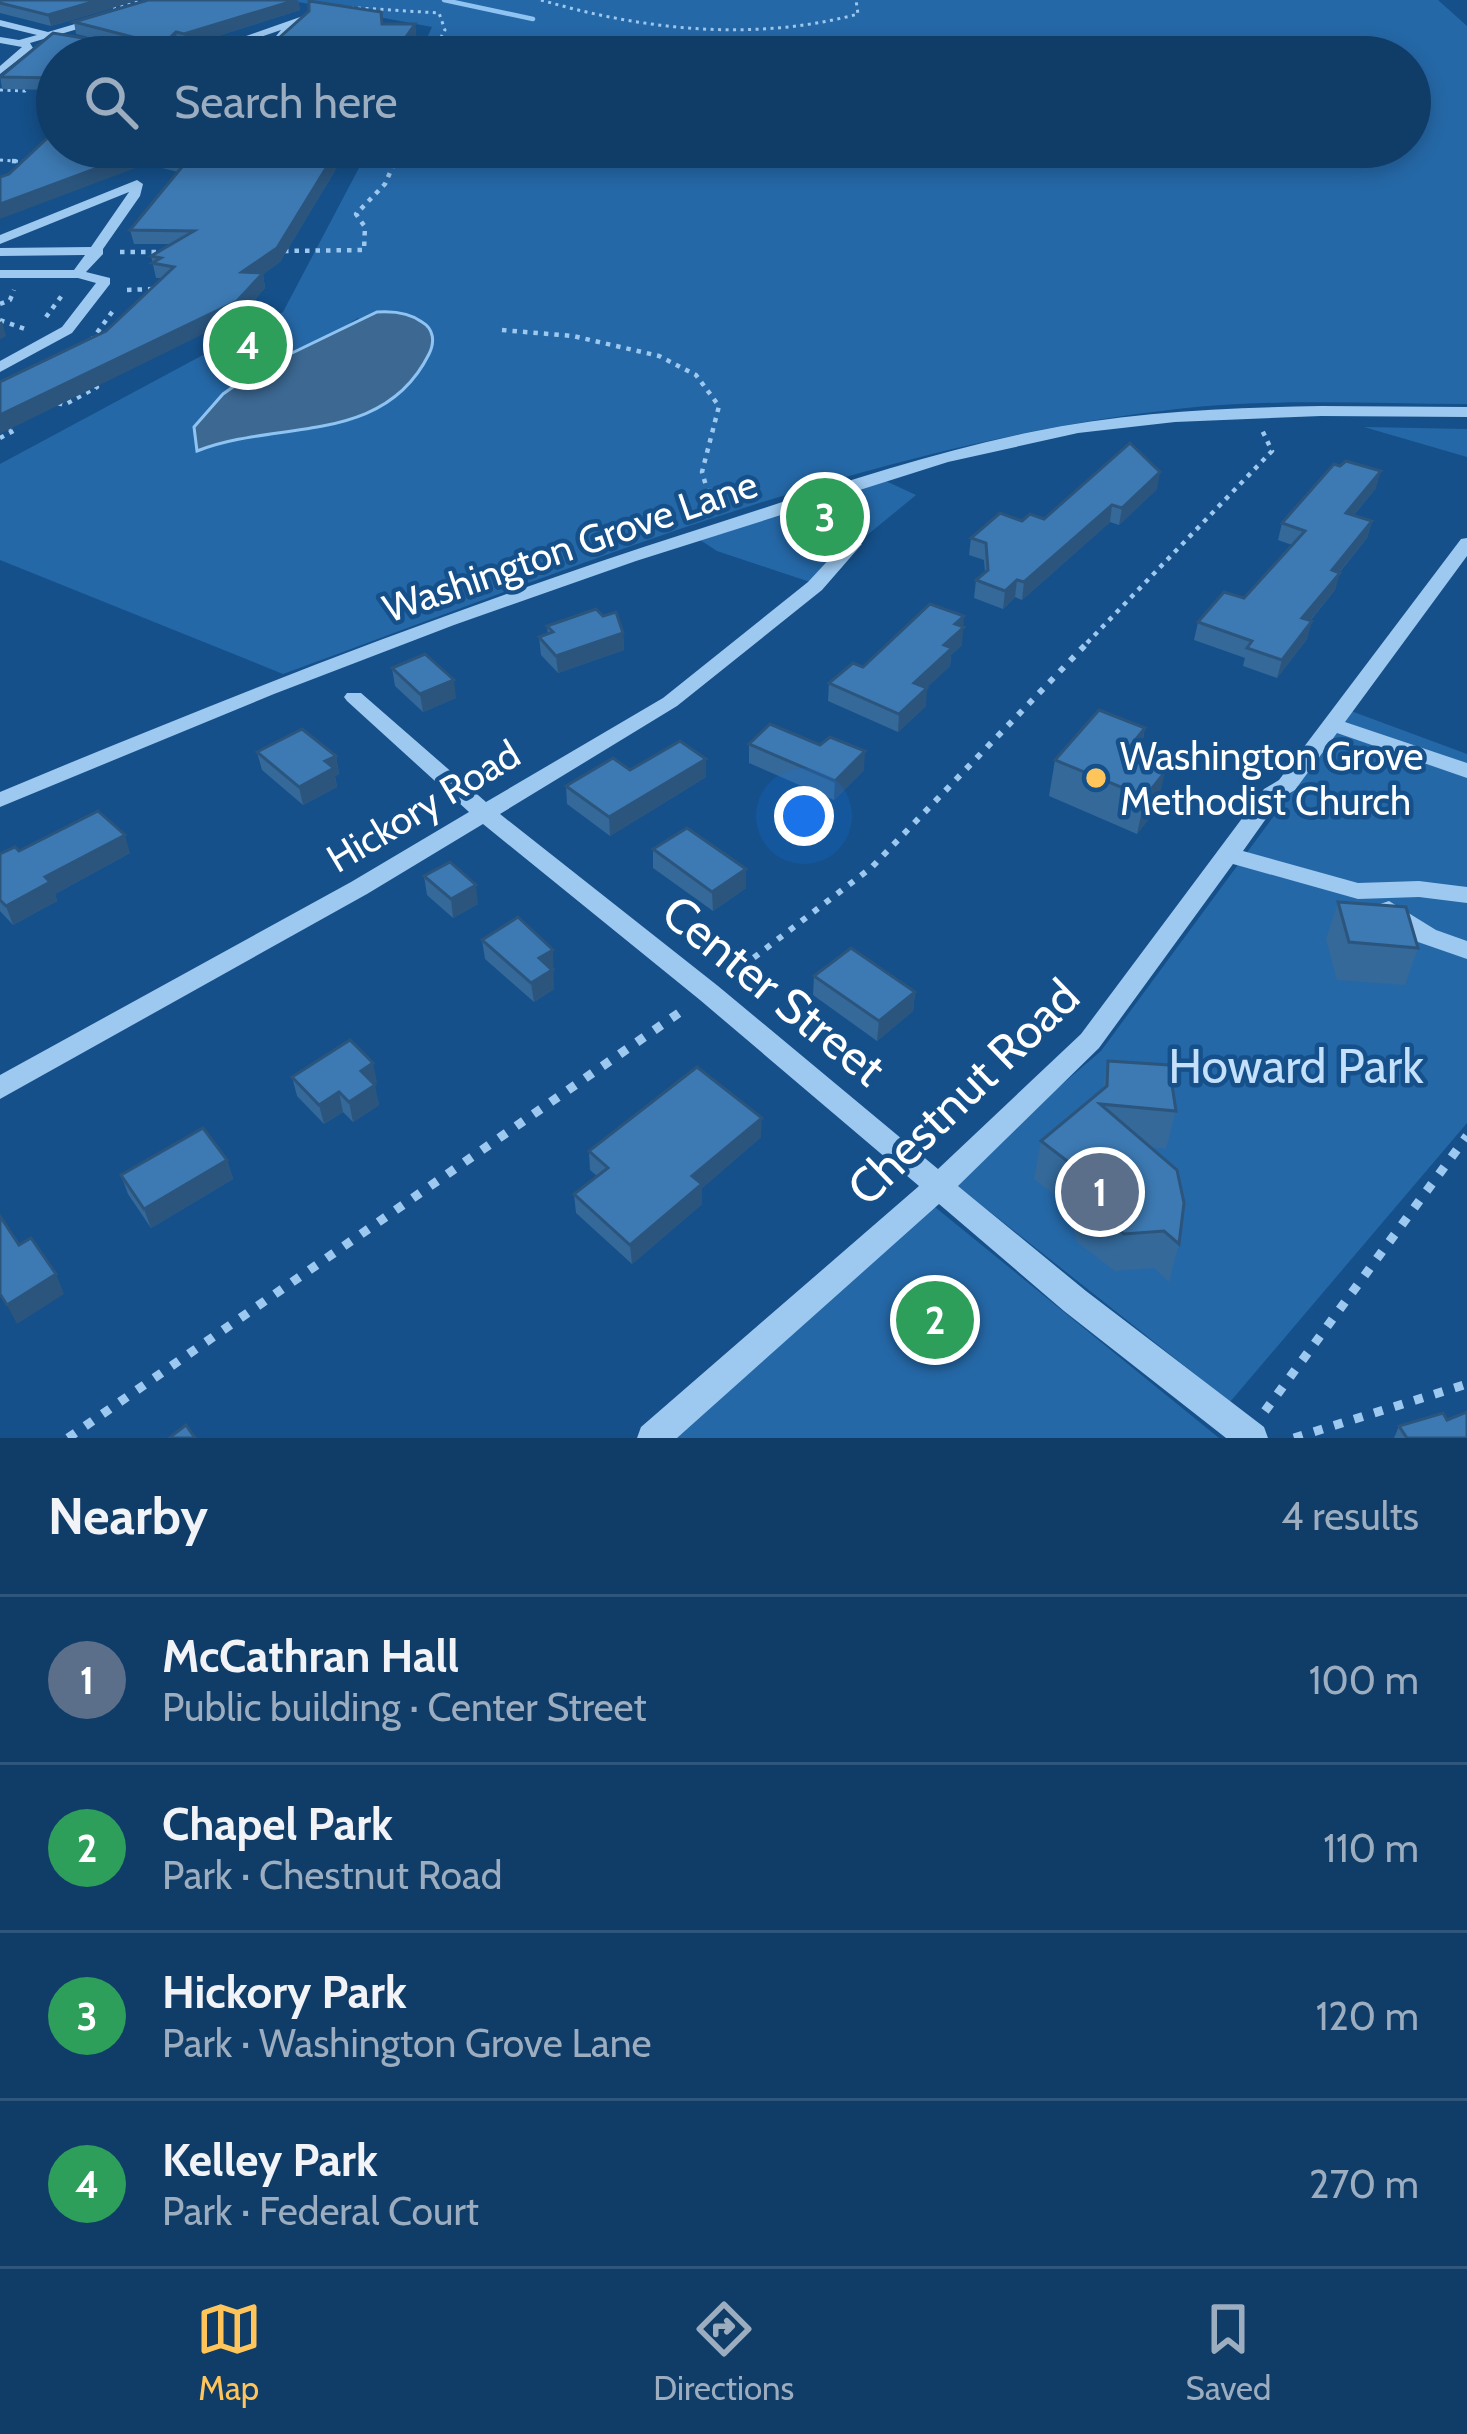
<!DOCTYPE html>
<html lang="en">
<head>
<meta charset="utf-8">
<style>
	body { margin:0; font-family:Cabin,sans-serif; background:#19436e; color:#f1f3f6 }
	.you { position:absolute; left:804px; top:816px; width:42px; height:42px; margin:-30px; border:9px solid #fff; border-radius:50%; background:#1a73e8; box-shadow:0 0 0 18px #1a73e833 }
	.badge { display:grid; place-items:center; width:78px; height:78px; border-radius:50%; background:#ffc55b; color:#fff; font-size:39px; font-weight:700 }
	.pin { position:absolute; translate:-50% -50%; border:6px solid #fff; box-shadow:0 3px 12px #0006 }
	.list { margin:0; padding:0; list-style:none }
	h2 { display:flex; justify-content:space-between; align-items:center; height:156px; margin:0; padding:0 48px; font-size:51px }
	h2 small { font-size:39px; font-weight:400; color:#9cadc0 }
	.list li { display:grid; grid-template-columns:78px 1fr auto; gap:36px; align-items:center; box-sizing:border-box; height:168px; padding:0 48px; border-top:3px solid #30567c }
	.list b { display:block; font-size:45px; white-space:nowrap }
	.list p { margin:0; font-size:39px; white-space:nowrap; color:#9cadc0 }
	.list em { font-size:39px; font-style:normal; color:#9cadc0 }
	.icon { flex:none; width:66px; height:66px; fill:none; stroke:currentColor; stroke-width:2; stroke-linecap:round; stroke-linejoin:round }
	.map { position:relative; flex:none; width:1467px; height:1438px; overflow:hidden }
	.search { position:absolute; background:#103c68; box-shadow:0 6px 18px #0003; left:36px; right:36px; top:36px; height:132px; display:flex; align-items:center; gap:30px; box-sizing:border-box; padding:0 42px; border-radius:66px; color:#9cadc0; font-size:45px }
	.sheet { height:828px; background:#103c68 }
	nav { display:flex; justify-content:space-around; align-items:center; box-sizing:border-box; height:168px; border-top:3px solid #30567c; background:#103c68; font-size:33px; color:#9cadc0 }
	nav a { display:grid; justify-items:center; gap:6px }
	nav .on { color:#ffc55b }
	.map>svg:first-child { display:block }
	.green { fill:#2568a7; fill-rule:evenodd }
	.water { fill:#3c6892; stroke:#8fc4f2; stroke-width:3 }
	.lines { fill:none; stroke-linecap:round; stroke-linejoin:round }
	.stream { stroke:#8fc4f2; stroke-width:4.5 }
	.path-far3 { stroke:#9dc8ef; stroke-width:3; stroke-dasharray:3 4.5; stroke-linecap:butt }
	.path-far2 { stroke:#9dc8ef; stroke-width:4.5; stroke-dasharray:4.5 6; stroke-linecap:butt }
	.path-far1 { stroke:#9dc8ef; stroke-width:6; stroke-dasharray:6 9; stroke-linecap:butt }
	.path { stroke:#9dc8ef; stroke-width:9; stroke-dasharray:9 12; stroke-linecap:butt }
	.minor { fill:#9dc8ef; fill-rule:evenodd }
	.wall { fill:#34699a }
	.shaded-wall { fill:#2b557d }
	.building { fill:#3d7ab3; stroke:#2b557d; stroke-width:3 }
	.poi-dot { fill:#ffc55b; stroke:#15508a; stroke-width:4.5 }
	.labels { text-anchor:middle; stroke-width:9; stroke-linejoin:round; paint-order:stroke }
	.street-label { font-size:39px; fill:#fff; stroke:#15508a }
	.poi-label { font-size:39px; fill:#fff; stroke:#15508a; text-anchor:start }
	.near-street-label { font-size:48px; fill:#fff; stroke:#15508a }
	.near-park-label { font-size:48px; fill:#c4e0fb; stroke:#15508a }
</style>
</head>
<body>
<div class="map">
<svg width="1467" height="1438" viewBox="0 0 1467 1438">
	<rect width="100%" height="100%" fill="#15508a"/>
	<g class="green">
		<path d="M288,0H1438L1467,26V404C1371,404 1272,398 1177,409C866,444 574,568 283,674L0,560V464L283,312L370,147H1410V57H418L432,27ZM358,318L423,366L400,390L361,417L255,433L197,450C210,381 272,367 326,339C338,333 347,324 358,318Z"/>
		<path d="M1364,427L1467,429V457Z"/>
		<path d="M877,477L916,495L810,582L717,551L697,538Z"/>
		<path d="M1351,711L1467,754V1123L1230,1402L950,1180L1101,1051Z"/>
		<path d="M930,1203L1219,1438H662Z"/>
	</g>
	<path class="water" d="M377,312C392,311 410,313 422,322C434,329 435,342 429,354C383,447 277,419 197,451L194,427L223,394L259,369Z"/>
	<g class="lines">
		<path class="stream" d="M444,0L533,19"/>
		<g class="path-far3">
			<path d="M541,0C643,30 754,42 858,14L856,0"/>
			<path d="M343,7L439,13L445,30L430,57"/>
			<path d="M113,8L139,0"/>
			<path d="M0,90L25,91L31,86"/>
			<path d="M394,147L395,164"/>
			<path d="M0,160L29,162"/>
		</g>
		<g class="path-far2">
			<path d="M12,161L29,162"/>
			<path d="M284,251L364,250L365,227L356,214L385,184L395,161"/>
			<path d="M120,252H164"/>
			<path d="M127,290L153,289"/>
			<path d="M0,304L10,300L14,290"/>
			<path d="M46,317L63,294"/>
			<path d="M0,320L25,329"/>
			<path d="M502,330L573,336L659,356L696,375L719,406L702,472L714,513"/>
			<path d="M91,341L115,308"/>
			<path d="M58,403L64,405L97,387L89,384"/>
			<path d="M0,438L15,430L6,427"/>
			<path d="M1087,643L1272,451L1262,430"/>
		</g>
		<path class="path-far1" d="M730,976L872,867L1090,640"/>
		<g class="path">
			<path d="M1265,1411L1467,1136"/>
			<path d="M68,1438L686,1008"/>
			<path d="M1294,1438L1467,1384"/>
		</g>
		<g class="minor">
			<path d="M102,16L105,21L30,43L33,48L0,74V66L22,47L0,43V37L19,40L37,35L0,26V20L48,32Z"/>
			<path d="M303,16L306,21L296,25L269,57H259L281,30L202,57H187Z"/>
			<path d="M137,180L143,184L140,196L103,249V254L86,272L110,278V284L72,333L0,372V361L62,327L96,283L78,278H0V270H74L85,255L0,256V248L91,247L129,192L0,244V235Z"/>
			<path d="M1321,406L1467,407V417L1321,416L1175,422L1078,433L948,462L636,561L454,625L274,694L0,807V792C227,697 456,607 690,532C803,496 915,456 1031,432C1126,412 1224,408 1321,406Z"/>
			<path d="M1467,538V556L1345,722L1467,763V778L1337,733L1295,790L1280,799L1243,851L1358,883L1419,881L1467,887V903L1419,897L1358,899L1233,864L1099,1048L958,1186L1086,1291L1264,1427L1268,1438H1226L1064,1311L939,1204L677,1438H637L641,1427L919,1186L700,1000L483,824L367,894L0,1099V1075L351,882L469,812L347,701L344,697L347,693H361L486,802L663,698L808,582L847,540L853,539L862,544L822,590L677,706L500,814L718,986L938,1169L1081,1034L1264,789L1279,780L1461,539Z"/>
			<path d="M1389,901L1436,930L1467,941V959L1418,942L1380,916L1377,910L1380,904Z"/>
		</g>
	</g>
	<g class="wall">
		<path d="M0,0H139L51,26L0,13Z"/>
		<path d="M148,0H298L300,10L186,46L178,44L165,57H57V90L2,89L0,76L53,33L113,43L76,34L74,22Z"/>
		<path d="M383,24H415L416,35L401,57H264L282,48L280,37Z"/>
		<path d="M57,129L347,147L339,164L280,262L263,274L265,288L240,316L106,331L161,278H156L151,256L171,244H134L130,230L178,172L146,164L9,174Z"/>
		<path d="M1376,488L1353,516L1372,521L1367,538L1339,573L1335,590L1310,621L1307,639L1277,678L1243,666L1245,658L1194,640L1198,622L1244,598L1292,545L1278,540L1282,523Z"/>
		<path d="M1157,489L1119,525L1110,522L1022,600L1015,597L1003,609L974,598L976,580L985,573L984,560L969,555L971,538L1022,521L1044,519Z"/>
		<path d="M547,626L623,633L624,650L558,673L541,655L539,637L548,634Z"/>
		<path d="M962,627V645L951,655L950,666L926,688V706L898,732L828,701L829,683Z"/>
		<path d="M392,668L456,698L423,712L395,686Z"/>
		<path d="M1145,728L1139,762L1157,808L1137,834L1049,796L1055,760Z"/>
		<path d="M749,744L864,770L834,800L749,763Z"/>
		<path d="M257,752L336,756L339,774L335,776L337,787L303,805L262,770Z"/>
		<path d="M706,759V777L610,836L567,804L566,786L630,770Z"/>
		<path d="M653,849L746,888L713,911L653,868Z"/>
		<path d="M19,851L130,853L55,894L57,901L13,925L0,911V854Z"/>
		<path d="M424,876L478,904L453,918L427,895Z"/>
		<path d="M1338,902L1418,948L1405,985L1337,980L1326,939Z"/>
		<path d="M482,940L555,969L552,971L554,989L534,1002L485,959Z"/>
		<path d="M814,976L915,992L913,1011L877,1041L813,995Z"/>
		<path d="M1108,1061L1176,1111L1166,1149L1150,1147L1179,1244L1169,1282L1154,1268L1115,1271L1077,1242L1067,1205L1034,1179L1041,1141L1102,1091Z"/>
		<path d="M292,1077L377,1082L374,1084L379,1105L353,1122L343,1112L324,1124L297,1096Z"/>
		<path d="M761,1137L702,1188V1204L632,1264L576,1213L574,1194L597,1176L590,1170L589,1151Z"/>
		<path d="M227,1160L233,1179L151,1228L128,1194L121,1175Z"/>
		<path d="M1447,1420L1467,1438H1394L1399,1426Z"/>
	</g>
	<g class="shaded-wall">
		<path d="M99,0H139L51,26L48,15Z"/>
		<path d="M298,0L300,10L186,46L184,34Z"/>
		<path d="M415,24L416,35L401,57H392Z"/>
		<path d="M176,32L178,44L165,57H150Z"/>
		<path d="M339,147H347L339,164L280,262L263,274L265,288L240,316L0,434V415L242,272Z"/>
		<path d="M143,151L146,164L0,219V204Z"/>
		<path d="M2,321L6,336L0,339V322Z"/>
		<path d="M1381,471L1376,488L1341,530L1346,513Z"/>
		<path d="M1160,472L1157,489L1119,525L1122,508Z"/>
		<path d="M1112,505L1110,522L1022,600L1024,582Z"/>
		<path d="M1372,521L1367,538L1327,587L1332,570Z"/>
		<path d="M1340,573L1335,590L1297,636L1302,618Z"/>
		<path d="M1017,580L1015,597L1003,609L1005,591Z"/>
		<path d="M964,616L962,645L951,655L950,666L913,701L914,683L955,624Z"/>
		<path d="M1312,621L1307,639L1277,678L1282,660Z"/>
		<path d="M623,633L624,650L558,673L556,656Z"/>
		<path d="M454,680L456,698L423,712L420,694Z"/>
		<path d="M927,688L926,706L898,732L899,714Z"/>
		<path d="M1145,728L1138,764L1123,755Z"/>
		<path d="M865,751L864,770L834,800L835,781Z"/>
		<path d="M336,756L339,774L335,776L337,787L303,805L299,787L325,761Z"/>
		<path d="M706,759V777L610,836L609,817Z"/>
		<path d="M1165,772L1157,808L1137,834L1145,797Z"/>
		<path d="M125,835L130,853L55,894L57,901L13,925L6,906L45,877Z"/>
		<path d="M746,869V888L713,911L712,892Z"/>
		<path d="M476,885L478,904L453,918L451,899Z"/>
		<path d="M553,950L554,989L534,1002L531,983L539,958Z"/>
		<path d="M915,992L913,1011L877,1041L879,1021Z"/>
		<path d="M373,1063L377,1082L365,1090L361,1071Z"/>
		<path d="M375,1085L379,1105L353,1122L349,1102Z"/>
		<path d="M339,1092L343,1112L324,1124L319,1105Z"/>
		<path d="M762,1118L761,1137L702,1188V1204L632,1264L630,1245L692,1176Z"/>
		<path d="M227,1160L233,1179L151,1228L144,1209Z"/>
		<path d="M56,1274L64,1294L17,1324L7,1305Z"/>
	</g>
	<g class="building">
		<path d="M0,0H99L48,15L0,3Z"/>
		<path d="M148,0H296L184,34L176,32L150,57H57V78L0,77L53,33L149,49L148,41L74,22Z"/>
		<path d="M309,1L381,12L382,24H415L392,57H264L300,39L280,37L309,11Z"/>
		<path d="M57,129V147H339L277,248L242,272L263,273L237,301L0,415V382L106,331L174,267L152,263L161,258L151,256L194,231L130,230L186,162L143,151L0,204V177L9,174Z"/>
		<path d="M1130,443L1160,472L1122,508L1112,505L1024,582L1017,580L1005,591L976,580L988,570L986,543L971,538L1000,513L1022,521L1030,514L1044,519Z"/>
		<path d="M1346,461L1381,471L1346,513L1372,521L1332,570L1340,573L1302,618L1312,621L1282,660L1247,648L1252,641L1198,622L1224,592L1244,598L1305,531L1282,523L1334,464L1340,466Z"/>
		<path d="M930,604L964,616L955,624L964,627L944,645L952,648L914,683L927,688L899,714L829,683L853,663L863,667Z"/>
		<path d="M596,609L603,616L616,612L623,633L556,656L539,637L553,632L547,626Z"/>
		<path d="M425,654L454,680L420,694L392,668Z"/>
		<path d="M1099,710L1145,728L1123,755L1165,772L1145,797L1055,760Z"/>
		<path d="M770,724L820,745L830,737L865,751L835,781L749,744Z"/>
		<path d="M302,729L336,756L325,761L334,768L299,787L257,752Z"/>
		<path d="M680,741L706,759L609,817L566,786L613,758L630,770Z"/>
		<path d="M98,811L125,835L45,877L50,882L6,906L0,900V854L15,847L19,851Z"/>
		<path d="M687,828L746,869L712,892L653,849Z"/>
		<path d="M450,862L476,885L451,899L424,876Z"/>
		<path d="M1338,902L1406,907L1418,948L1349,942Z"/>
		<path d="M518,917L553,950L539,958L552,970L531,983L482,940Z"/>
		<path d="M851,948L915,992L879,1021L814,976Z"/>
		<path d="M350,1040L373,1063L361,1071L375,1085L349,1102L339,1092L319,1105L292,1077Z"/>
		<path d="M1108,1061L1169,1065L1176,1111L1100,1104L1177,1170L1184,1203L1179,1244L1164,1231L1124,1234L1086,1204L1075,1167L1041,1141L1107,1086Z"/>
		<path d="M697,1067L762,1118L692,1176L702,1184L630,1245L574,1194L608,1168L589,1151Z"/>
		<path d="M203,1128L227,1160L144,1209L121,1175Z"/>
		<path d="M0,1216L19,1245L31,1238L56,1274L7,1305L0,1294Z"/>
		<path d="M1467,1412V1438H1407L1399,1426L1443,1413L1447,1420Z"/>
		<path d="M186,1425L195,1438H169Z"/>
	</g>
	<circle class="poi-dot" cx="1096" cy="778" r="12"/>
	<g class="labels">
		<g class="street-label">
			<text transform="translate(570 546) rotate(-19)" y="14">Washington Grove Lane</text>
			<text transform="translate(423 806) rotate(-31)" y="14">Hickory Road</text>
		</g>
		<g class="poi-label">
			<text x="1120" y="770">Washington Grove<tspan x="1120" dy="45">Methodist Church</tspan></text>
		</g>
		<g class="near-street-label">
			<text transform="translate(774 990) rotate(39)" y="17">Center Street</text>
			<text transform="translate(963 1092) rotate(-44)" y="17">Chestnut Road</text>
		</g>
		<g class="near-park-label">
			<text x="1296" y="1083">Howard Park</text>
		</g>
	</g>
</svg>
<div class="you"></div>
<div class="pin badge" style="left:1100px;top:1192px;background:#5c6f8a">1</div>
<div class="pin badge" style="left:935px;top:1320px;background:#2e9e5b">2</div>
<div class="pin badge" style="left:825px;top:517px;background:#2e9e5b">3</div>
<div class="pin badge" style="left:248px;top:345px;background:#2e9e5b">4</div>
<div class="search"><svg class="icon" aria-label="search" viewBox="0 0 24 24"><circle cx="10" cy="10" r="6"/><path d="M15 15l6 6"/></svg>Search here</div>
</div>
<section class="sheet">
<h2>Nearby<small>4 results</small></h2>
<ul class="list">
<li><span class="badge" style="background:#5c6f8a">1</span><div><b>McCathran Hall</b><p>Public building · Center Street</p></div><em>100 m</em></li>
<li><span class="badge" style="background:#2e9e5b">2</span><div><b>Chapel Park</b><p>Park · Chestnut Road</p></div><em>110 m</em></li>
<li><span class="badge" style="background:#2e9e5b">3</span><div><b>Hickory Park</b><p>Park · Washington Grove Lane</p></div><em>120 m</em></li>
<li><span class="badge" style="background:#2e9e5b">4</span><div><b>Kelley Park</b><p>Park · Federal Court</p></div><em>270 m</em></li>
</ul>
</section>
<nav>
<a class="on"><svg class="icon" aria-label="map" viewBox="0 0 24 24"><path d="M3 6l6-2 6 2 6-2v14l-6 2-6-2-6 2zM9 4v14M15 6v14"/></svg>Map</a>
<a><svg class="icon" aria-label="directions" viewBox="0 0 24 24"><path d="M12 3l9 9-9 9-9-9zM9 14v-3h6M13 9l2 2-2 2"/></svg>Directions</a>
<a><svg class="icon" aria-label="saved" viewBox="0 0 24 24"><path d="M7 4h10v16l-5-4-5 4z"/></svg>Saved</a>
</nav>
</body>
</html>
